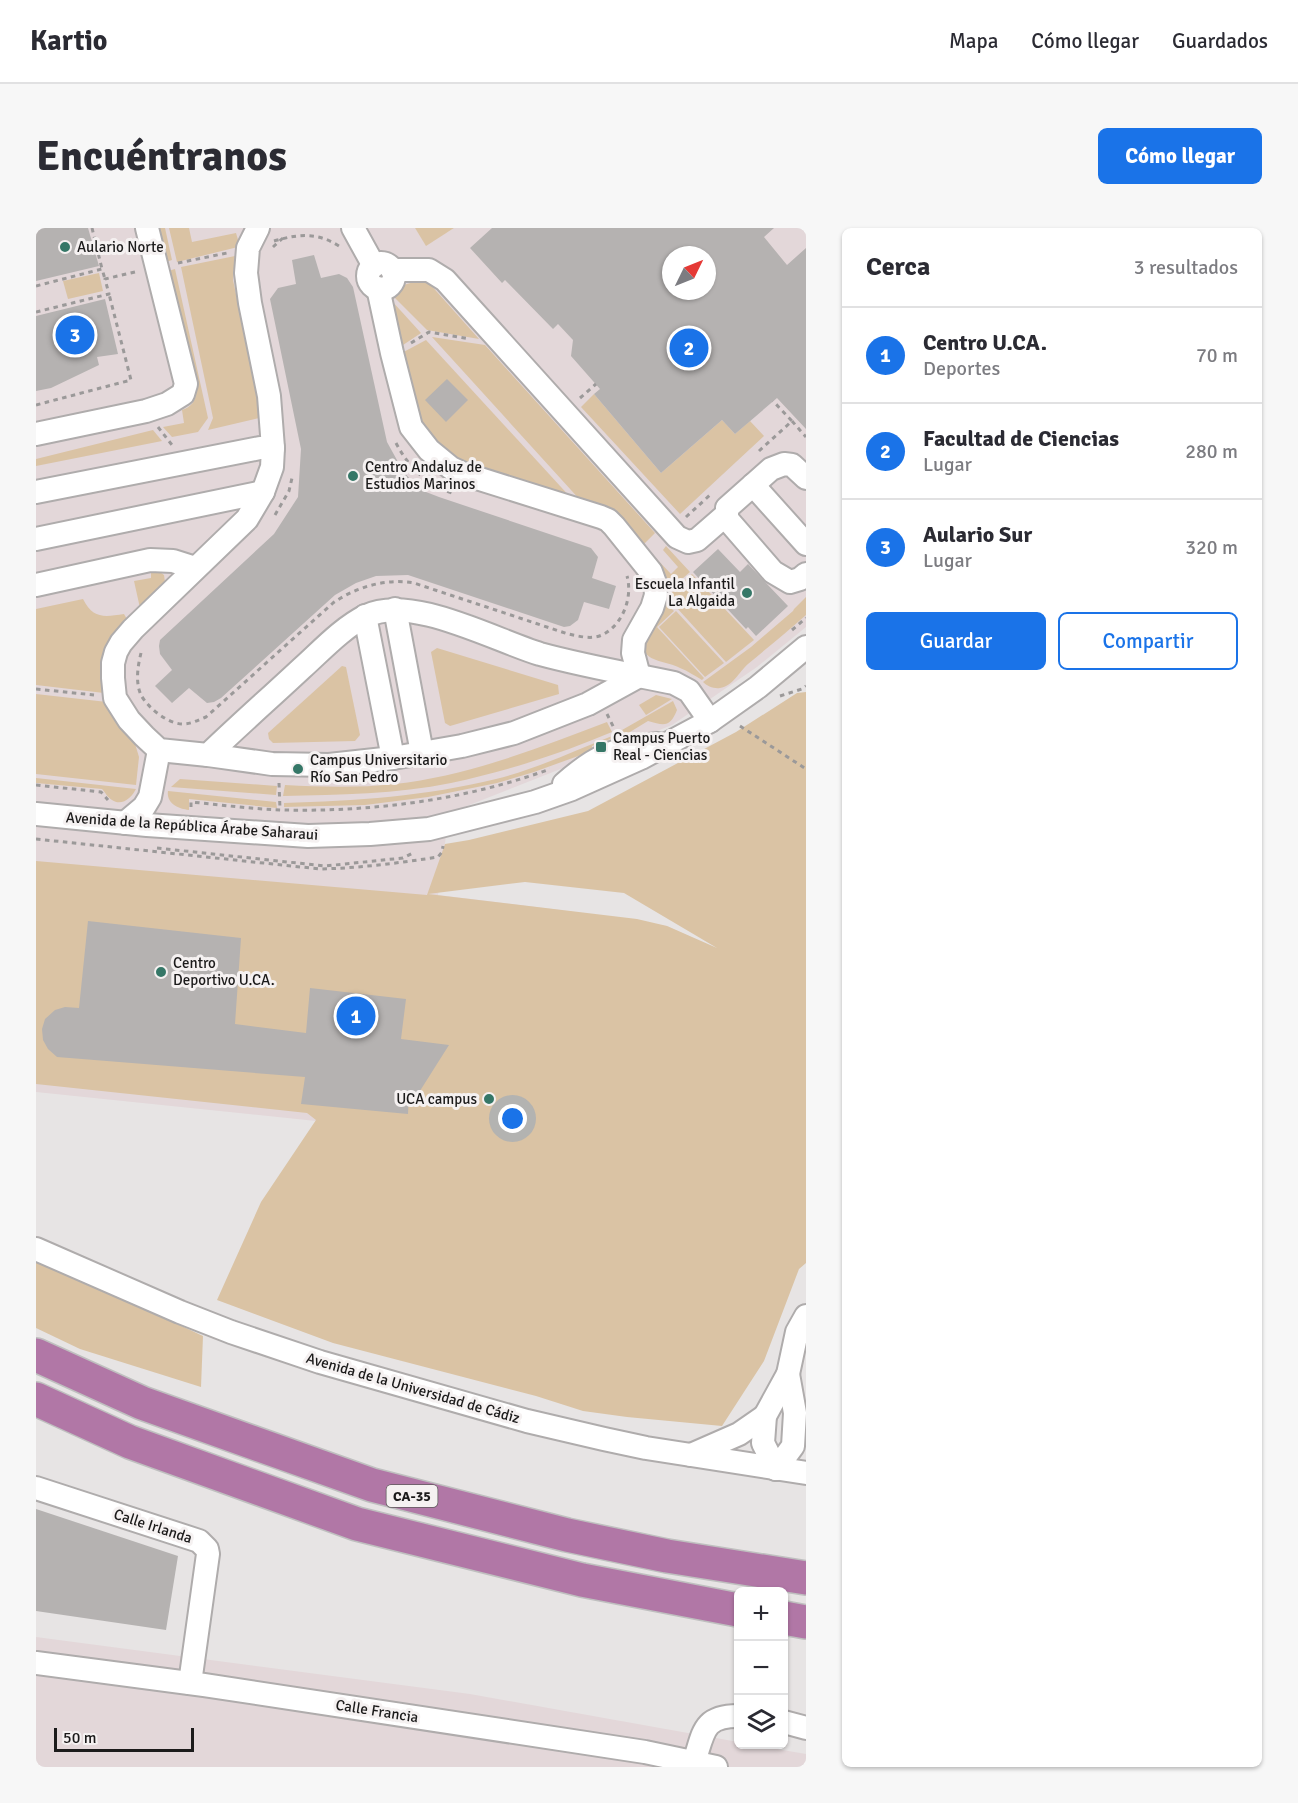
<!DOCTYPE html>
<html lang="es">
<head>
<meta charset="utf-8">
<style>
	body { margin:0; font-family:Signika,sans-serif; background:#f7f7f7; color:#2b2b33 }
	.controls { position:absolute; right:18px; bottom:18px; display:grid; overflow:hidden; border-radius:9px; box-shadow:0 2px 4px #0004 }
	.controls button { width:54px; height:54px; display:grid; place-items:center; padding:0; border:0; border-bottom:2px solid #e1e1e2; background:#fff; color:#2b2b33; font:30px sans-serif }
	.compass { position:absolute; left:626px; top:18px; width:54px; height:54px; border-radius:50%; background:#fff; box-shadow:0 2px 4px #0004; rotate:47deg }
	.scale { position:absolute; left:18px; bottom:15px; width:140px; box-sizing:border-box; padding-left:6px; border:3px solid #1c1b1b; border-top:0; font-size:16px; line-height:21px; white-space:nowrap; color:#1c1b1b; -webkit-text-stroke:4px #f5f1f1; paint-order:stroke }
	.you { position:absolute; left:477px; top:891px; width:21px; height:21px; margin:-15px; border:4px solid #fff; border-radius:50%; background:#1a73e8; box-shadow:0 0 0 9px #1a73e833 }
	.badge { display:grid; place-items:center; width:39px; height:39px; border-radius:50%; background:#1a73e8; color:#fff; font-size:20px; font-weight:700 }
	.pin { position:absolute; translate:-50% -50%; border:3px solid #fff; box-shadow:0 2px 6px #0006 }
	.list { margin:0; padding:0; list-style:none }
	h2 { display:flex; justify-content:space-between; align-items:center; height:78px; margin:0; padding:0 24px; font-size:26px }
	h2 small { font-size:20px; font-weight:400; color:#7c7c81 }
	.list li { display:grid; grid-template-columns:39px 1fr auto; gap:18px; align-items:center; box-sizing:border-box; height:96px; padding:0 24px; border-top:2px solid #e1e1e2 }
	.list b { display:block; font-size:22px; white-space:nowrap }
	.list p { margin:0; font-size:20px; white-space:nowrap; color:#7c7c81 }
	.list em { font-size:20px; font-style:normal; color:#7c7c81 }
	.actions { display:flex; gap:12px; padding:18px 24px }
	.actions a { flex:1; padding:14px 0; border:2px solid #1a73e8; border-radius:9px; text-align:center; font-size:21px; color:#1a73e8 }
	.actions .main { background:#1a73e8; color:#fff }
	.icon { flex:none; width:33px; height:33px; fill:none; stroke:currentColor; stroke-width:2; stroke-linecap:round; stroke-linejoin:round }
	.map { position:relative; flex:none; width:770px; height:1539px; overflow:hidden; border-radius:9px }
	header { display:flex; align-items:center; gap:36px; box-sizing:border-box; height:84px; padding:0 30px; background:#fff; border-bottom:2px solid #e1e1e2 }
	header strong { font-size:28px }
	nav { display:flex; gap:33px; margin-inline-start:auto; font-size:21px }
	.intro { display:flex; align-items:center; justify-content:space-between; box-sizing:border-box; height:144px; padding:0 36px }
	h1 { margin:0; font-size:42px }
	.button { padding:15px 27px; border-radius:9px; background:#1a73e8; color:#fff; font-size:21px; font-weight:700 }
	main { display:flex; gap:36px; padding:0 36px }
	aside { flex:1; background:#fff; border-radius:9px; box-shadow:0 2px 4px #0004 }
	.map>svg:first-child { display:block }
	.built { fill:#e3d7d9; fill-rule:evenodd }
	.green { fill:#dac3a4; fill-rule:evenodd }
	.building { fill:#b5b2b1; fill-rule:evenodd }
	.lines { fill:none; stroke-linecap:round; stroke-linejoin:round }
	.minor-casing { stroke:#afacac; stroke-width:26 }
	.highway-casing { stroke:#bfbfbf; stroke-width:36 }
	.path { stroke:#9b9999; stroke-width:3; stroke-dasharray:4.5 4.5; stroke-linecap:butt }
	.minor { stroke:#fff; stroke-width:22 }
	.highway { stroke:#b177a6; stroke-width:33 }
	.poi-dot { fill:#357767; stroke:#f5f1f1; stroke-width:2 }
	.labels { text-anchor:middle; stroke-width:6; stroke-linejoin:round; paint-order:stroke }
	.shield { fill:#f5f1f1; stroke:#5d5b5b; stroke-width:1.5 }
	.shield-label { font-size:14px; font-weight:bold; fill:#1c1b1b }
	.poi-label { font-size:15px; fill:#1c1b1b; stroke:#f5f1f1; text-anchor:start }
	.street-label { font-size:15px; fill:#1c1b1b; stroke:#f5f1f1 }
</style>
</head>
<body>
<header>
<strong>Kartio</strong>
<nav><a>Mapa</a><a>Cómo llegar</a><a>Guardados</a></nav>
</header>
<div class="intro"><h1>Encuéntranos</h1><a class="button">Cómo llegar</a></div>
<main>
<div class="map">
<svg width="770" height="1539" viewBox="0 0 770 1539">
	<rect width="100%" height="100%" fill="#e7e4e4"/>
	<g class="built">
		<path d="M0,0H379L390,17L418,0H770V399L721,439L636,497L413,585L402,667L524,682L631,698L688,724L280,893L0,864ZM635,27H671V63H635Z"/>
		<path d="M0,1409L434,1466L702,1514V1516L718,1517L770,1526V1539H0Z"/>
	</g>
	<g class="green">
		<path d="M122,0H129L136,32L130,34Z"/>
		<path d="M133,0H153L156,14L200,5L203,15L202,19L141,34Z"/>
		<path d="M379,0H418L390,18Z"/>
		<path d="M199,28L197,52L225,184L223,190L172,202L177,190L145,39Z"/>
		<path d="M139,41L172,190L162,204L136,209L127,199L148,195L146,182C155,179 160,173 160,163L132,43Z"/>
		<path d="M63,45L67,63L32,71L27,53Z"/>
		<path d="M379,54H389L393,55L443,111L391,102L358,69C358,58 370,56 379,54Z"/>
		<path d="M355,72L385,105L364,119Z"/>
		<path d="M396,109L449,117L619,305L608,316L576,283L545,273Z"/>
		<path d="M390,112L536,271L424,238L384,202L362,127Z"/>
		<path d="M558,166L625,245L686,192L699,206L714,193L728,208L644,286L545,179Z"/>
		<path d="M117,202L126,213L0,238V231Z"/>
		<path d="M630,318L654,344L631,364L629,352L613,326L615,325L635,346L642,339L627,322Z"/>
		<path d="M121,342L128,347L129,354L104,380L98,353L115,350V344Z"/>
		<path d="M656,346L718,412L690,434L631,369Z"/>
		<path d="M770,369V387C751,404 731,420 712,436C703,444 697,458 684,460C678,461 671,458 667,454L715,419L757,383L758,381Z"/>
		<path d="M47,371C57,391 68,389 88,386L92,393L68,465L0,457V381Z"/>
		<path d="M628,373L638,383L621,399L668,450L666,452C659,448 652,443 644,440C631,433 613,435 606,420Z"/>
		<path d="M640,383L688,435L669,449L623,399Z"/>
		<path d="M401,420L522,457L523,466L414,498L409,495L395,424Z"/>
		<path d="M306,438L310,439L324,507L319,513L237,515L233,511L232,505Z"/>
		<path d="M770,464V1035L763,1041L728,1133L686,1198L591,1189L547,1183L500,1168L297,1115L181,1072L225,974L280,892L271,885L0,856V633L391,667L409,616L433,612L552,583L700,504L761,465ZM489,654L588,665L681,720L631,698L601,691L392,666Z"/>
		<path d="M0,466L71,474L97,509L103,529L100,557L0,546Z"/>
		<path d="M620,467L636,471L610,487L603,477Z"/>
		<path d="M637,473L641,482C634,499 629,498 612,493L589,507L586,502Z"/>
		<path d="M571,494L576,504C524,526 471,543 415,555C361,566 303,567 247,568L249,557C285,559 323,560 359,556C432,548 503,520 571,494Z"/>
		<path d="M576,508L577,510L556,518V523L498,544L461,555L392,569L329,577L248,579V575C319,573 391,568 460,551C500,541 538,523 576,508Z"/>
		<path d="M0,550L100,561C96,569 86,579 76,572C72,570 69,564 66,561L0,555Z"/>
		<path d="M144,551L241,558L240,567L135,559Z"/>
		<path d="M132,563L240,574L241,580L153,571V582C142,581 130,575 132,563Z"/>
		<path d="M0,1030L167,1108L165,1159L44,1121L0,1100Z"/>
	</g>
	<g class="building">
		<path d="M0,0H52L63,38L0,53Z"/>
		<path d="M456,0H738L728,9L751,37L770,20V201L741,170L699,206L686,192L625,245L558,166L564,161L535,128L537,112L522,96L517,101L469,52L466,55L434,20ZM635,27H671V63H635Z"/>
		<path d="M278,27L285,50L303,46L311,50L317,59L351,214L367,243L376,253L390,264L403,269L555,320L562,329L556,350L580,358L573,381L548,374L542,392L534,398L528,399L372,347L340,348L320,355L299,367L185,470L178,474L171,475L153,460L136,475L119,458L136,442L124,426L123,418L124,412L238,306L262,269L265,221L234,71L242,60L260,56L256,32Z"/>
		<path d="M69,71L82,126L61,129L63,137L15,160L0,163V88Z"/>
		<path d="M411,151L432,172L410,194L389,172Z"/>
		<path d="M682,321L704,344L712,336L752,378L720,408L712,399L710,401L657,344Z"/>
		<path d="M52,693L205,710L199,796L270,805L274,760L370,771L365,811L413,817L382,866L373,865L372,886L265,876L269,849L21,829L12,821L7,812L6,801L9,791L19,782L29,779L43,780Z"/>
		<path d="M0,1281L142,1328L130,1402L0,1383Z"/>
	</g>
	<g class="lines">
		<defs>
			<g id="minor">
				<path d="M222,0L212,20L210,45L214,75L233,168L237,220L236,239L227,264L211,291L97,401L85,415L80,424L77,435V450L79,470L93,492L108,508L123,522L172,527C203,497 235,469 266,440C286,422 306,400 330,388C375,366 458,412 504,426C548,438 594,446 638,455L653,463L674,493"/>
				<path d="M317,0L338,38"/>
				<circle cx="345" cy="48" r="13"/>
				<path d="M356,42H393L409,52L641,309L652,314L661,312L691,286"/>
				<path d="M342,60L356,125L375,199L393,222L415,240L428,246L565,289L572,292L578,298L615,344L619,355L620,367L616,380L598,412L597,425L603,448"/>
				<path d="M0,206L110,183L131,176L147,166L150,156L111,0"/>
				<path d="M770,250L756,237L748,236L735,241L691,280V291L737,344L754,354L764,351L770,346"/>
				<path d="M717,257L770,316"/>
				<path d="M0,264L224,220H237"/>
				<path d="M0,311L227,264"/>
				<path d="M0,357L114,332L137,333L159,340"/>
				<path d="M359,381L386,525"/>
				<path d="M329,388L357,530"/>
				<path d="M172,527L236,536L293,537L357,530L426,518L478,505L552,476L603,448"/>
				<path d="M528,556C559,528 580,519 622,516"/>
				<path d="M0,586L111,597L272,608L334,606L393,601L499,574L536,561L605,530L674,493L722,459L770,419"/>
				<path d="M89,595L108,579L114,569L123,522"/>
				<path d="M0,1021L144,1084L195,1104L284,1134L491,1193L568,1211L610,1220L770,1245"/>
				<path d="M655,1227L703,1206L729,1188"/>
				<path d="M740,1241L727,1215L729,1188L752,1146L761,1104L770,1088"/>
				<path d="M740,1241L757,1218L759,1185L752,1146"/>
				<path d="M0,1260L163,1313L171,1321L172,1326L154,1455"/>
				<path d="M0,1435L168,1457L609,1524L680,1539"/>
				<path d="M748,1494L770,1500"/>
				<path d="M658,1534C668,1505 666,1488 702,1488"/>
			</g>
			<g id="highway">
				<path d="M0,1127L106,1175L336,1257L531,1307L631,1328L770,1350"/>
				<path d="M0,1171L94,1214L321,1296L546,1352L702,1382"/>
				<path d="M748,1390L770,1394"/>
			</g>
		</defs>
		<use href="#minor" class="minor-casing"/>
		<use href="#highway" class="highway-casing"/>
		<g class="path">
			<path d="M56,0L66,41"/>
			<path d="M238,13C262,6 281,4 303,18"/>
			<path d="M237,19L247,10"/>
			<path d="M142,35L191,25"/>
			<path d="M0,58L66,41L69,51"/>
			<path d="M0,84L73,66L69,51L103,43"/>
			<path d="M375,115L393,104L434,111"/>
			<path d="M544,170L560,156"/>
			<path d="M0,177L95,152L73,66"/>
			<path d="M756,193L770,209"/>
			<path d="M122,199L136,217"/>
			<path d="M360,215C372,238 390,257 416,265"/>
			<path d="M723,223L756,193L737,173"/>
			<path d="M239,287L253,263L256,250"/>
			<path d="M650,289L674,267"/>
			<path d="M756,402L770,390"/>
			<path d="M105,425C102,437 99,454 105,467C112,480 132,496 147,496C155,496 162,492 170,489L297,375C320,359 350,350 378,355L532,406C543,408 555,412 566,407C587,397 597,369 591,348"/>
			<path d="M0,461L58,467"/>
			<path d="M744,468L766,461L770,458"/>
			<path d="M571,486L579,502"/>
			<path d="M704,498L770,541"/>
			<path d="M243,555L244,581"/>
			<path d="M0,557L65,564L72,572"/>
			<path d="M155,579V574C186,577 216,581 247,582C336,584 430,572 514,541"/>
			<path d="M0,611L284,641C324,640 363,635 402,629L406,624L407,618"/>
			<path d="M121,620L289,638L367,630L379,624"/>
		</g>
		<use href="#minor" class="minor"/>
		<use href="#highway" class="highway"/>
	</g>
	<g class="poi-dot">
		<circle cx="29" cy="19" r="6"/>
		<circle cx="317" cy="248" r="6"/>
		<circle cx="711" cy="365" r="6"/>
		<rect x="559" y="513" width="12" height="12" rx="3"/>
		<circle cx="262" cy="541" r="6"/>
		<circle cx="125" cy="744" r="6"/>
		<circle cx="453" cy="871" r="6"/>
	</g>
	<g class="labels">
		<rect class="shield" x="350.5" y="1257" width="51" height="22" rx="4.5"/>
		<g class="shield-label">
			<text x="376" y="1273">CA-35</text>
		</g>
		<g class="poi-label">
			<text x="41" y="24">Aulario Norte</text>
			<text x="329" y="244">Centro Andaluz de<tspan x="329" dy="17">Estudios Marinos</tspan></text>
			<text x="699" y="361" text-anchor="end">Escuela Infantil<tspan x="699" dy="17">La Algaida</tspan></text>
			<text x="577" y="515">Campus Puerto<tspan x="577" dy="17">Real - Ciencias</tspan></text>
			<text x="274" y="537">Campus Universitario<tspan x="274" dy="17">Río San Pedro</tspan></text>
			<text x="137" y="740">Centro<tspan x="137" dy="17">Deportivo U.CA.</tspan></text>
			<text x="441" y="876" text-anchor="end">UCA campus</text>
		</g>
		<g class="street-label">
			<text transform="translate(156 598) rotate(4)" y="5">Avenida de la República Árabe Saharaui</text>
			<text transform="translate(377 1160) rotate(16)" y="5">Avenida de la Universidad de Cádiz</text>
			<text transform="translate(117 1298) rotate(18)" y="5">Calle Irlanda</text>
			<text transform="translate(341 1483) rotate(9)" y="5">Calle Francia</text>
		</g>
	</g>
</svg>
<div class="controls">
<button>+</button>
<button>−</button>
<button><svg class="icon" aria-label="layers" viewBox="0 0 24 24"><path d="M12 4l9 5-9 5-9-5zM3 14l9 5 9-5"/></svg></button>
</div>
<svg class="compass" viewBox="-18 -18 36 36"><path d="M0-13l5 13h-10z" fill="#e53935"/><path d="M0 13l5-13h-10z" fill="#7c7c81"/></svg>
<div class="scale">50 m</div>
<div class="you"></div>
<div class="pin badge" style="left:320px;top:788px">1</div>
<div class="pin badge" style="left:653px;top:120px">2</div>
<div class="pin badge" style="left:39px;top:107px">3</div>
</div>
<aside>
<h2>Cerca<small>3 resultados</small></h2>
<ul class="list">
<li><span class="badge">1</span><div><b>Centro U.CA.</b><p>Deportes</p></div><em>70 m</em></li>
<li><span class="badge">2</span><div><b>Facultad de Ciencias</b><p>Lugar</p></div><em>280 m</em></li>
<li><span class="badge">3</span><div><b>Aulario Sur</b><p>Lugar</p></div><em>320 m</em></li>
</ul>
<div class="actions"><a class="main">Guardar</a><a>Compartir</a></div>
</aside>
</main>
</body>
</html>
